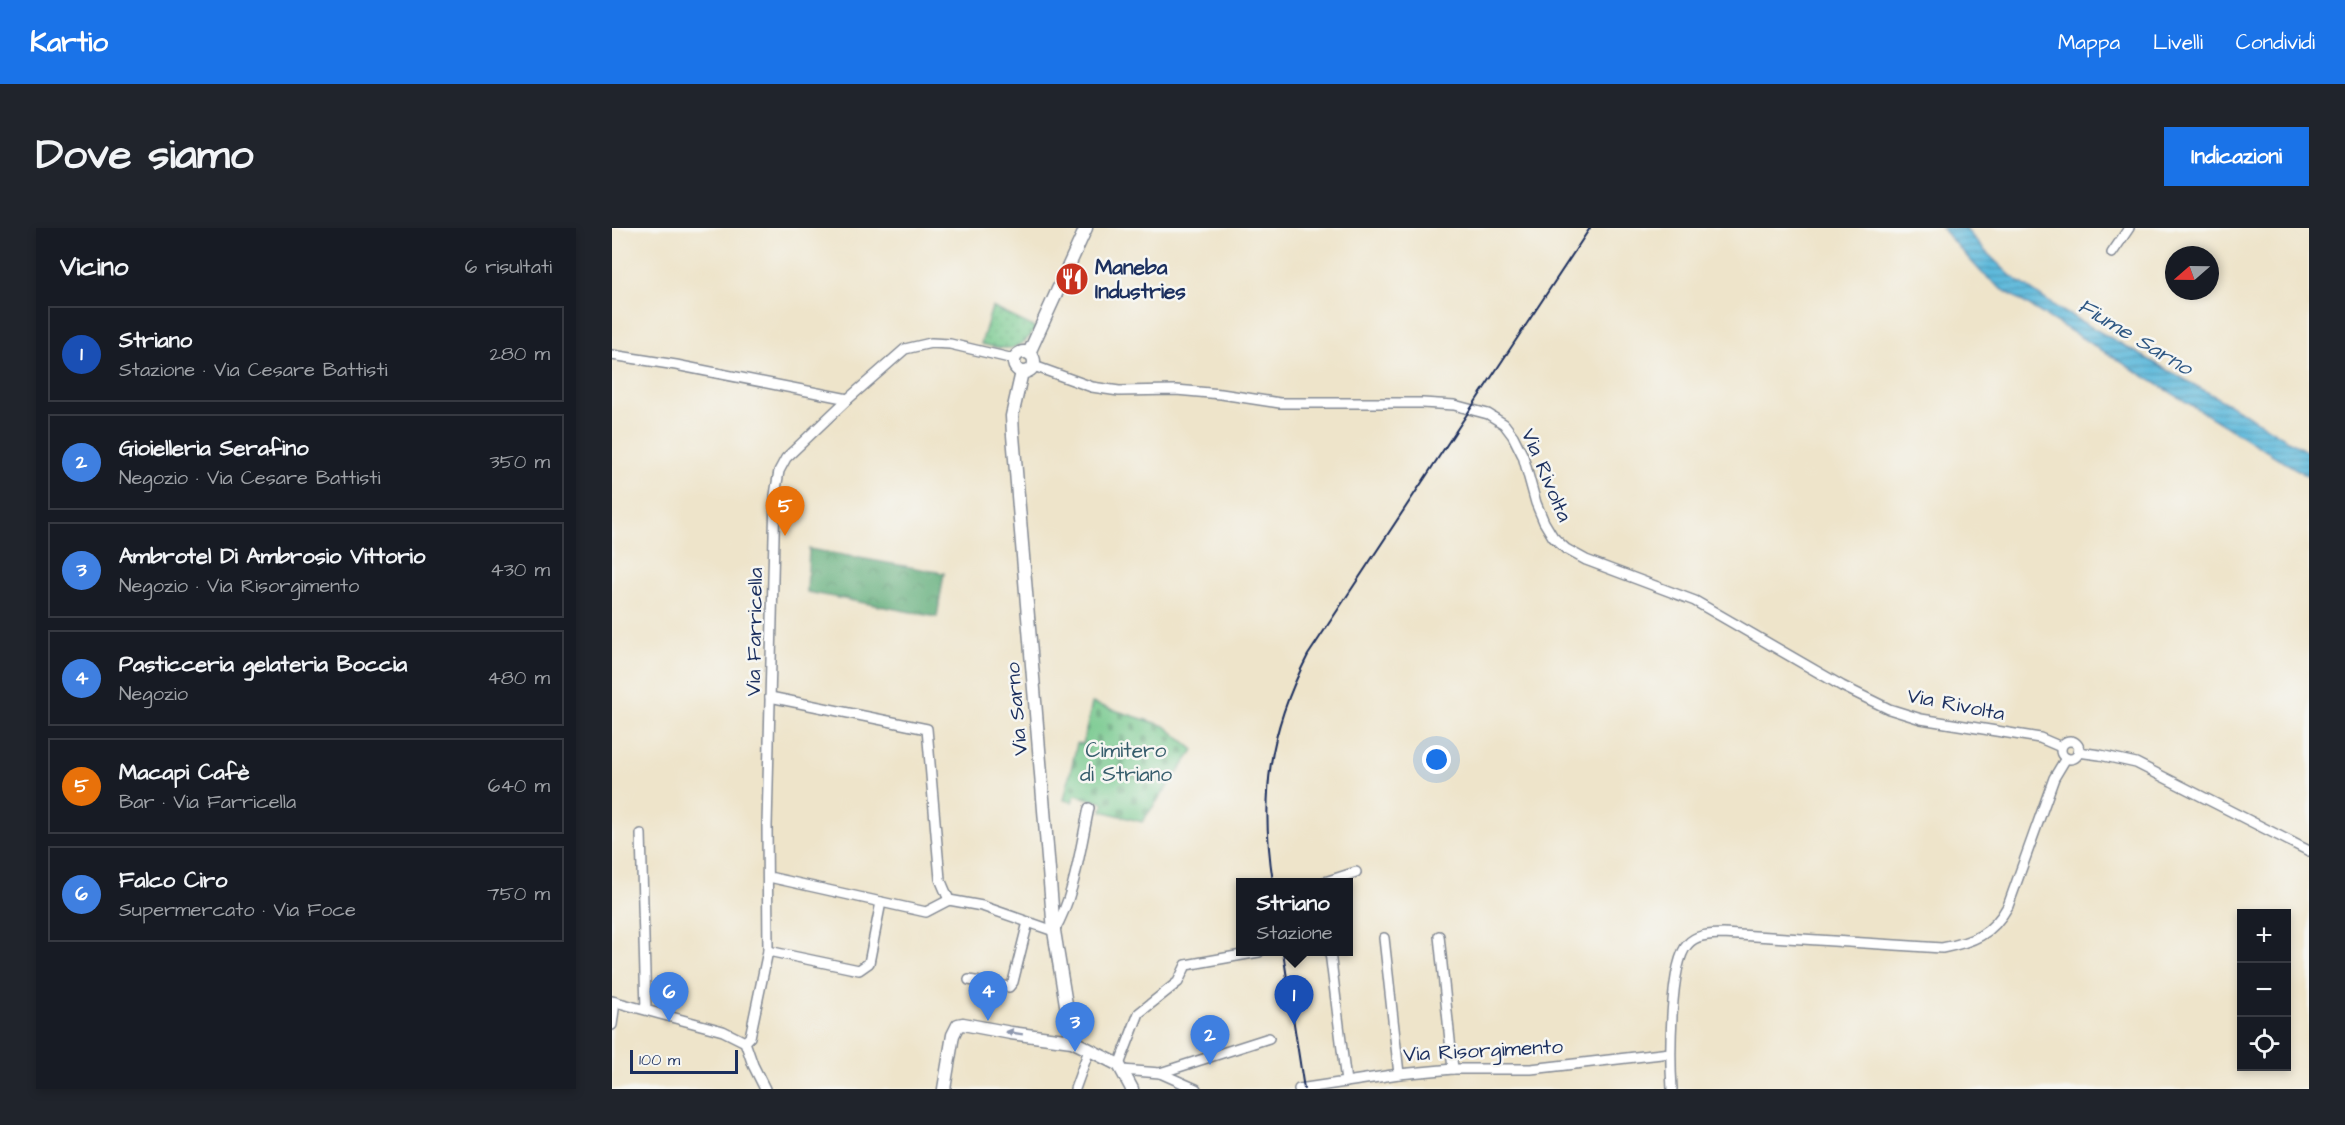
<!DOCTYPE html>
<html lang="it">
<head>
<meta charset="utf-8">
<style>
	body { margin:0; font-family:"Architects Daughter",sans-serif; background:#20242c; color:#f1f3f6 }
	.controls { position:absolute; right:18px; bottom:18px; display:grid; overflow:hidden; border-radius:0px; box-shadow:0 3px 9px #0003 }
	.controls button { width:54px; height:54px; display:grid; place-items:center; padding:0; border:0; border-bottom:2px solid #363941; background:#171b24; color:#f1f3f6; font:30px sans-serif }
	.compass { position:absolute; left:1553px; top:18px; width:54px; height:54px; border-radius:50%; background:#171b24; box-shadow:0 3px 9px #0003; rotate:250deg }
	.scale { position:absolute; left:18px; bottom:15px; width:108px; box-sizing:border-box; padding-left:6px; border:3px solid #1b2f5e; border-top:0; font-size:16px; line-height:21px; white-space:nowrap; color:#1b2f5e; -webkit-text-stroke:4px #f6f6f2; paint-order:stroke }
	.you { position:absolute; left:825px; top:532px; width:21px; height:21px; margin:-15px; border:4px solid #fff; border-radius:50%; background:#1a73e8; box-shadow:0 0 0 9px #1a73e833 }
	.badge { display:grid; place-items:center; width:39px; height:39px; border-radius:50%; background:#1a73e8; color:#fff; font-size:20px; font-weight:700 }
	.pin { position:absolute; translate:-50% -50px; filter:drop-shadow(0 2px 3px #0008) }
	.pin::after { content:''; position:absolute; top:32px; width:21px; height:18px; background:inherit; clip-path:polygon(0 0,100% 0,50% 100%) }
	.popup { position:absolute; left:624px; top:650px; width:117px; height:78px; box-sizing:border-box; display:grid; place-content:center; border-radius:0px; background:#171b24; filter:drop-shadow(0 2px 4px #0005); font-size:20px; white-space:nowrap; color:#9ea1a6 }
	.popup b { font-size:22px; color:#f1f3f6 }
	.popup::after { content:''; position:absolute; left:50%; top:100%; margin-left:-12px; border:12px solid transparent; border-top-color:#171b24 }
	.list { margin:0; padding:0; list-style:none }
	h2 { display:flex; justify-content:space-between; align-items:center; height:78px; margin:0; padding:0 24px; font-size:26px }
	h2 small { font-size:20px; font-weight:400; color:#9ea1a6 }
	.list li { display:grid; grid-template-columns:39px 1fr auto; gap:18px; align-items:center; box-sizing:border-box; height:96px; margin:0 12px 12px; padding:0 12px; border:2px solid #363941; border-radius:0px }
	.list b { display:block; font-size:22px; white-space:nowrap }
	.list p { margin:0; font-size:20px; white-space:nowrap; color:#9ea1a6 }
	.list em { font-size:20px; font-style:normal; color:#9ea1a6 }
	.icon { flex:none; width:33px; height:33px; fill:none; stroke:currentColor; stroke-width:2; stroke-linecap:round; stroke-linejoin:round }
	.map { position:relative; flex:none; width:1697px; height:861px; overflow:hidden; border-radius:0px }
	header { display:flex; align-items:center; gap:36px; box-sizing:border-box; height:84px; padding:0 30px; background:#1a73e8; color:#fff }
	header strong { font-size:28px }
	nav { display:flex; gap:33px; margin-inline-start:auto; font-size:21px }
	.intro { display:flex; align-items:center; justify-content:space-between; box-sizing:border-box; height:144px; padding:0 36px }
	h1 { margin:0; font-size:42px }
	.button { padding:15px 27px; border-radius:0px; background:#1a73e8; color:#fff; font-size:21px; font-weight:700 }
	main { display:flex; gap:36px; padding:0 36px }
	aside { flex:1; background:#171b24; border-radius:0px; box-shadow:0 3px 9px #0003 }
	.map>svg:first-child { display:block }
	.grass { fill:url(#grass-dots); stroke:#487c75; stroke-width:1.5 }
	.forest { fill:url(#forest-crowns); stroke:#3d6e6b; stroke-width:1.5 }
	.cemetery { fill:url(#cemetery-stones); stroke:#487c75; stroke-width:1.5 }
	.water { fill:url(#water-rules); stroke:#3c749c; stroke-width:1.5 }
	.lines { fill:none; stroke-linecap:round; stroke-linejoin:round }
	.minor-casing { stroke:#848a94; stroke-width:12 }
	.major-casing { stroke:#848a94; stroke-width:15 }
	.minor { stroke:#fff; stroke-width:9 }
	.major { stroke:#fff; stroke-width:12 }
	.rail { stroke:#1b2f5e; stroke-width:2 }
	.oneway { fill:#8d97ae }
	.labels { text-anchor:middle; stroke-width:5; stroke-linejoin:round; paint-order:stroke }
	.poi-label { font-size:21px; font-weight:bold; fill:#1b2f5e; stroke:#f6f6f2; text-anchor:start }
	.street-label { font-size:21px; fill:#1b2f5e; stroke:#f6f6f2 }
	.park-label { font-size:21px; fill:#365d6c; stroke:#f6f6f2 }
	.water-label { font-size:22px; font-style:italic; fill:#2f5884; stroke:#f6f6f2 }
</style>
</head>
<body>
<header>
<strong>Kartio</strong>
<nav><a>Mappa</a><a>Livelli</a><a>Condividi</a></nav>
</header>
<div class="intro"><h1>Dove siamo</h1><a class="button">Indicazioni</a></div>
<main>
<aside>
<h2>Vicino<small>6 risultati</small></h2>
<ul class="list">
<li><span class="badge" style="background:#1a4fb4">1</span><div><b>Striano</b><p>Stazione · Via Cesare Battisti</p></div><em>280 m</em></li>
<li><span class="badge" style="background:#3f7fe0">2</span><div><b>Gioielleria Serafino</b><p>Negozio · Via Cesare Battisti</p></div><em>350 m</em></li>
<li><span class="badge" style="background:#3f7fe0">3</span><div><b>Ambrotel Di Ambrosio Vittorio</b><p>Negozio · Via Risorgimento</p></div><em>430 m</em></li>
<li><span class="badge" style="background:#3f7fe0">4</span><div><b>Pasticceria gelateria Boccia</b><p>Negozio</p></div><em>480 m</em></li>
<li><span class="badge" style="background:#e8710a">5</span><div><b>Macapi Cafè</b><p>Bar · Via Farricella</p></div><em>640 m</em></li>
<li><span class="badge" style="background:#3f7fe0">6</span><div><b>Falco Ciro</b><p>Supermercato · Via Foce</p></div><em>750 m</em></li>
</ul>
</aside>
<div class="map">
<svg width="1697" height="861" viewBox="0 0 1697 861">
	<defs>
		<pattern id="grass-dots" width="8" height="8" patternUnits="userSpaceOnUse" patternTransform="scale(1.5)"><rect width="8" height="8" fill="#74c88c"/><path d="M2 2h.1M6 6h.1" fill="none" stroke="#5ea376" stroke-width="1.8" stroke-linecap="round"/></pattern>
		<pattern id="forest-crowns" width="20" height="18" patternUnits="userSpaceOnUse" patternTransform="scale(1.5)"><rect width="20" height="18" fill="#5fac78"/><path d="M2 6a3 3 0 1 1 6 0M12 15a3 3 0 1 1 6 0" fill="none" stroke="#4e8c66"/></pattern>
		<pattern id="cemetery-stones" width="16" height="16" patternUnits="userSpaceOnUse" patternTransform="scale(1.5)"><rect width="16" height="16" fill="#74c88c"/><path d="M2 7V4a2 2 0 0 1 4 0v3zM10 15v-3a2 2 0 0 1 4 0v3z" fill="#5ea376"/></pattern>
		<pattern id="water-rules" width="6" height="5" patternUnits="userSpaceOnUse" patternTransform="scale(1.5)"><rect width="6" height="5" fill="#5db9db"/><path d="M0 2.5h6" fill="none" stroke="#4c97b5"/></pattern>
	</defs>
	<rect width="100%" height="100%" fill="#f6f6f2"/>
	<filter id="ink" filterUnits="userSpaceOnUse"><feTurbulence type="fractalNoise" baseFrequency=".0167" numOctaves="2"/><feDisplacementMap in="SourceGraphic" scale="12" xChannelSelector="R" yChannelSelector="G"/><feConvolveMatrix kernelMatrix="1 2 1 2 8 2 1 2 1" color-interpolation-filters="sRGB"/></filter>
	<filter id="wash" filterUnits="userSpaceOnUse"><feTurbulence type="fractalNoise" baseFrequency=".008" numOctaves="4" result="noise"/><feDisplacementMap in="SourceGraphic" scale="24" xChannelSelector="R" yChannelSelector="G"/><feGaussianBlur stdDeviation="1.35" result="paint"/><feColorMatrix in="noise" values="0 0 0 0 0 0 0 0 0 0 0 0 0 0 0 0 0 1.4 0 .05"/><feComposite in="paint" operator="in"/></filter>
	<g filter="url(#wash)">
		<rect width="100%" height="100%" fill="#eee4ca"/>
		<path class="grass" d="M380,79L424,100C409,124 395,123 369,116Z"/>
		<path class="forest" d="M197,321L332,345L325,389L195,364Z"/>
		<path class="cemetery" d="M480,475L553,498L582,522L530,594L490,583L492,575L463,567L460,574L452,572L465,515L471,516Z"/>
		<path class="water" d="M1329,0H1353L1372,22L1398,47L1447,81L1627,182L1697,225V249L1388,60L1370,45Z"/>
	</g>
	<g filter="url(#ink)">
		<g class="lines">
			<defs>
				<g id="minor">
					<path d="M1500,25L1517,0"/>
					<path d="M0,127L64,137L236,171"/>
					<path d="M422,138L480,159L507,163L564,162L609,166L668,175H810L842,177L876,186L892,196L901,208L911,228L924,275L932,294L941,309L954,321L974,332L1083,373L1230,458L1277,481L1309,491L1428,510L1449,519"/>
					<path d="M158,469L315,501L328,651L337,672"/>
					<circle cx="1458" cy="522" r="9"/>
					<path d="M1466,524L1488,527L1524,535L1697,623"/>
					<path d="M29,606L34,781"/>
					<path d="M157,649L314,684L337,672L370,678L442,703C463,667 468,621 477,580"/>
					<path d="M713,654L744,644"/>
					<path d="M827,708L841,841"/>
					<path d="M772,710L787,846"/>
					<path d="M156,723L247,742L257,735L269,674"/>
					<path d="M718,724L734,854"/>
					<path d="M357,752L397,759L401,754L416,694"/>
					<path d="M0,773L111,803L133,814L141,837L153,861"/>
					<path d="M0,797L3,774"/>
					<path d="M133,814L138,809L156,723L155,598L163,267L167,243L174,230L236,171L293,121L319,115L338,116L402,131"/>
					<path d="M507,837L527,785L566,754L574,737L647,724"/>
					<path d="M510,842L548,845L584,861"/>
					<path d="M548,845L657,810"/>
					<path d="M463,861L477,822"/>
					<path d="M687,861L787,846L841,841H919L1058,825"/>
					<path d="M1060,861C1058,833 1057,735 1076,716C1085,706 1098,707 1111,706L1330,720C1361,714 1380,707 1396,678L1442,550L1454,530"/>
				</g>
				<g id="major">
					<circle cx="412" cy="134" r="10"/>
					<path d="M417,125L474,0"/>
					<path d="M410,144L400,188L401,207L442,703L460,813"/>
					<path d="M332,861L341,807L346,797L351,796L399,805L460,813L507,837L520,861"/>
				</g>
			</defs>
			<use href="#minor" class="minor-casing"/>
			<use href="#major" class="major-casing"/>
			<use href="#minor" class="minor"/>
			<use href="#major" class="major"/>
			<g class="rail">
				<path d="M661,654C648,568 656,505 696,427L978,0"/>
				<path d="M671,724L692,861"/>
			</g>
		</g>
		<defs><path id="oneway-solid" d="M-6-.8H1V-3.2L6.5 0L1 3.2V.8H-6Z" transform="scale(1.5)"/></defs>
		<use class="oneway" href="#oneway-solid" transform="translate(402 805) rotate(-171)"/>
	</g>
	<defs>
		<symbol id="restaurant-disc" viewBox="-11 -11 22 22"><circle r="9.5" fill="#c8321e" stroke="#f6f6f2"/><path d="M-5-6h1v4h1v-4h1v4h1v-4h1v5L-1.5 .5V6h-2V.5L-5-1ZM5-6V6H3V1.5H1.5Q1.5-4 5-6Z" fill="#fff"/></symbol>
	</defs>
	<g fill-rule="evenodd">
		<use href="#restaurant-disc" x="441" y="32" width="38" height="38"/>
	</g>
	<g class="labels">
		<g class="poi-label">
			<text x="483" y="46">Maneba<tspan x="483" dy="24">Industries</tspan></text>
		</g>
		<g class="street-label">
			<text transform="translate(935 247) rotate(67)" y="7">Via Rivolta</text>
			<text transform="translate(142 404) rotate(-89)" y="7">Via Farricella</text>
			<text transform="translate(1344 476) rotate(11)" y="7">Via Rivolta</text>
			<text transform="translate(404 481) rotate(-95)" y="7">Via Sarno</text>
			<text transform="translate(871 822) rotate(-3)" y="7">Via Risorgimento</text>
		</g>
		<g class="park-label">
			<text x="514" y="529">Cimitero<tspan x="514" dy="24">di Striano</tspan></text>
		</g>
		<g class="water-label">
			<text transform="translate(1524 108) rotate(31)" y="8">Fiume Sarno</text>
		</g>
	</g>
</svg>
<div class="controls">
<button>+</button>
<button>−</button>
<button><svg class="icon" aria-label="locate" viewBox="0 0 24 24"><circle cx="12" cy="12" r="6"/><path d="M12 2v4M12 18v4M2 12h4M18 12h4"/></svg></button>
</div>
<svg class="compass" viewBox="-18 -18 36 36"><path d="M0-13l5 13h-10z" fill="#e53935"/><path d="M0 13l5-13h-10z" fill="#9ea1a6"/></svg>
<div class="scale">100 m</div>
<div class="you"></div>
<div class="pin badge" style="left:682px;top:797px;background:#1a4fb4">1</div>
<div class="popup"><b>Striano</b>Stazione</div>
<div class="pin badge" style="left:598px;top:837px;background:#3f7fe0">2</div>
<div class="pin badge" style="left:463px;top:824px;background:#3f7fe0">3</div>
<div class="pin badge" style="left:376px;top:793px;background:#3f7fe0">4</div>
<div class="pin badge" style="left:173px;top:308px;background:#e8710a">5</div>
<div class="pin badge" style="left:57px;top:794px;background:#3f7fe0">6</div>
</div>
</main>
</body>
</html>
